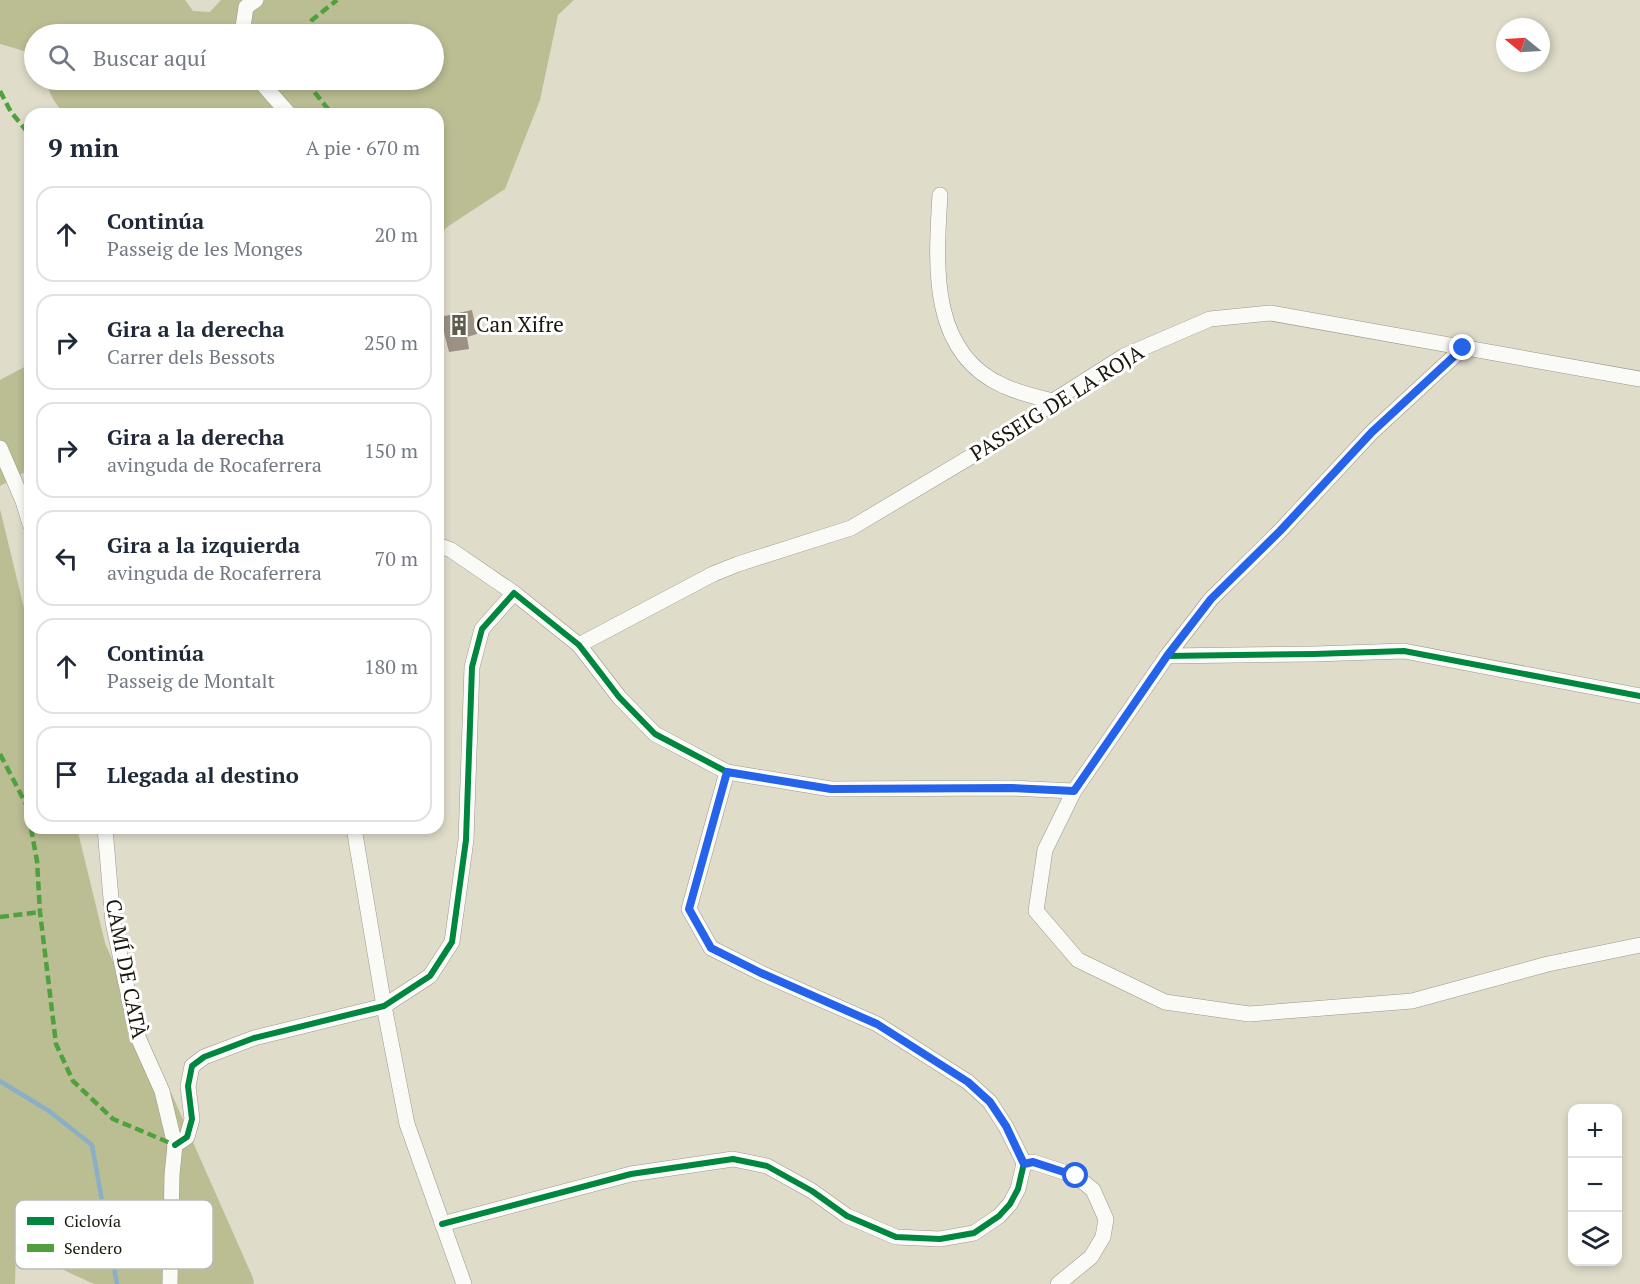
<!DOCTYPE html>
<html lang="es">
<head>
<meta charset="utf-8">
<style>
	body { margin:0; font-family:"PT Serif",serif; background:#f6f6f7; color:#1f2937 }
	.controls { position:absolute; right:18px; bottom:18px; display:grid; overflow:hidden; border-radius:12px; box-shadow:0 3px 9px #0003 }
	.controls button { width:54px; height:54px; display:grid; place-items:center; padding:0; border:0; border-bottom:2px solid #e0e1e3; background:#fff; color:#1f2937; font:30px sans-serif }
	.compass { position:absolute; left:1496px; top:18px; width:54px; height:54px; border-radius:50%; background:#fff; box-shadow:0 3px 9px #0003; rotate:288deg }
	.stop { position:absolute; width:18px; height:18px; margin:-14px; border:4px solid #2563eb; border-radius:50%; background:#fff }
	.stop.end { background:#2563eb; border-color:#fff; box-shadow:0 2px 6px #0008 }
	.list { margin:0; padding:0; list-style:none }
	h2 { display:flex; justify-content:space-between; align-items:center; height:78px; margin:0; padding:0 24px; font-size:26px }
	h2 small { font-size:20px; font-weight:400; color:#747a83 }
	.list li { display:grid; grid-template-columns:39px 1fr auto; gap:18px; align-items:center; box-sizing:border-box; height:96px; margin:0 12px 12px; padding:0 12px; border:2px solid #e0e1e3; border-radius:18px }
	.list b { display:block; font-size:22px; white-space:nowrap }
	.list p { margin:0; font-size:20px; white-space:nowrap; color:#747a83 }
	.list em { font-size:20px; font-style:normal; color:#747a83 }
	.icon { flex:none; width:33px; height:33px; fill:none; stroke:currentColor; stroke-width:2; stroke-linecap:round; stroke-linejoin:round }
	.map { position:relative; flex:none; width:1640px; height:1284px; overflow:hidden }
	.search { position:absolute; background:#fff; box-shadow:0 3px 9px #0003; left:24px; top:24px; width:420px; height:66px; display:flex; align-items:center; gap:15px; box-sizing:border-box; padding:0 21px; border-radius:33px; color:#747a83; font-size:22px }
	.panel { position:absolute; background:#fff; box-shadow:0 3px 9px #0003; left:24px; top:108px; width:420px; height:726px; border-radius:18px }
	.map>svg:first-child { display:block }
	.forest { fill:#bbbd93 }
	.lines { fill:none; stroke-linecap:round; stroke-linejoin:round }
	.stream { stroke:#8bafc6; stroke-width:4.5 }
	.building { fill:#9d9184 }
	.minor-casing { stroke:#9b988a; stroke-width:16 }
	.minor { stroke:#fafaf7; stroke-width:15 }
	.quiet { stroke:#4fa13e; stroke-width:4.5; stroke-dasharray:9 4.5; stroke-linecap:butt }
	.cycleway-casing { stroke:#fff; stroke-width:10 }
	.cycleway { stroke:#00873e; stroke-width:6 }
	.route { stroke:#2563eb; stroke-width:8 }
	.labels { text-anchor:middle; stroke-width:6; stroke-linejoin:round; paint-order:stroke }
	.poi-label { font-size:21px; fill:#1a170b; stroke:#fff; text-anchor:start }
	.street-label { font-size:21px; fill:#1a170b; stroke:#fff }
	.key { fill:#fff; stroke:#bab9b6; stroke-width:1.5 }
	.key-label { font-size:16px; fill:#1a170b }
</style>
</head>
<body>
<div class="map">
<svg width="1640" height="1284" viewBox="0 0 1640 1284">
	<rect width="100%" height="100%" fill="#e0dcca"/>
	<g class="forest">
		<path d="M0,0H185L193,11L210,12L221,0H574L558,15L540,100L505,189L447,227L438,238V114H65C54,104 50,93 45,80H434V34H34V59L24,51L0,44Z"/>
		<path d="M30,364V469L0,486V380Z"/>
		<path d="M0,509L30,633V828H77L105,943L253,1278L254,1284H94L16,1248L15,1284H0Z"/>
	</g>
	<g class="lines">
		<path class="stream" d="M0,1081L49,1111L92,1145L117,1284"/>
	</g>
	<path class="building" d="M472,310L477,334L467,337L469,349L449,352L440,317Z"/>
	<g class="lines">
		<defs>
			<g id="minor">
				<path d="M242,34L246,7L256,0"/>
				<path d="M259,80L289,114"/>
				<path d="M940,195C936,263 928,353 1004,386C1019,393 1036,397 1053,401"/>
				<path d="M0,448L23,501L30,524"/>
				<path d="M438,545L451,550L514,593"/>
				<path d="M579,645L713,574L738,564L851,528L1024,425L1053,401L1124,356L1210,319L1270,313L1640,379"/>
				<path d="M1167,656L1211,599L1280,531L1372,432L1463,348"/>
				<path d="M1074,791L1045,850L1036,911L1078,960L1165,1002L1249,1014L1412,1001L1548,964L1640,945"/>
				<path d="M105,828L113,922L137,1035L162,1091L175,1145L172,1175L170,1284"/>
				<path d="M354,828L384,1006L407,1124L464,1284"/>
				<path d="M175,1145L187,1137L192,1119L188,1086L192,1066L204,1057L254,1038L384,1006L430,976L452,942L466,840L472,667L482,629L514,593L579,645L619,697L655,734L727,772L831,789L1011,788L1074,791L1167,656L1314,654L1404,651L1640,696"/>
				<path d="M1024,1163L1033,1162L1076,1176L1093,1190L1106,1219L1103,1237L1091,1257L1058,1284"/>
				<path d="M442,1224L631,1174L733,1159L767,1166L812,1191L847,1216L896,1237L940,1239L974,1233L999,1216L1010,1204L1018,1189L1024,1163L1006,1127L990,1102L968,1082L877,1024L761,973L711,948L689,909L727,772"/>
			</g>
		</defs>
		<use href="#minor" class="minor-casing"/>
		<use href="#minor" class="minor"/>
		<g class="quiet">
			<path d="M306,34L312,20L337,0"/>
			<path d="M310,80L312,89L332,114"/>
			<path d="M0,91L11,112L30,135"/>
			<path d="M0,754L27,806L30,822"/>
			<path d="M31,828L37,861L40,912L56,1044L73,1081L113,1119L175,1145"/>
			<path d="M0,917L40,912"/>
		</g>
		<defs>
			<g id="cycleway">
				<path d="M175,1145L187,1137L192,1119L188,1086L192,1066L204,1057L254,1038L384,1006L430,976L452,942L466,840L472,667L482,629L514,593L579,645L619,697L655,734L727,772L831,789L1011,788L1074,791L1167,656L1314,654L1404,651L1640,696"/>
				<path d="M442,1224L631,1174L733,1159L767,1166L812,1191L847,1216L896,1237L940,1239L974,1233L999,1216L1010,1204L1018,1189L1024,1163L1006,1127L990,1102L968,1082L877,1024L761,973L711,948L689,909L727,772"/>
			</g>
		</defs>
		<use href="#cycleway" class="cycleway-casing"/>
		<use href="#cycleway" class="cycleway"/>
	</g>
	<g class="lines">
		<path class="route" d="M1076,1176L1033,1162L1024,1164L1006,1126L990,1102L968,1082L877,1024L761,973L711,948L689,909L727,772L831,789L1011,788L1074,791L1167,656L1211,599L1280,531L1372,432L1463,348"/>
	</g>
	<defs>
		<symbol id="building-bare" viewBox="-9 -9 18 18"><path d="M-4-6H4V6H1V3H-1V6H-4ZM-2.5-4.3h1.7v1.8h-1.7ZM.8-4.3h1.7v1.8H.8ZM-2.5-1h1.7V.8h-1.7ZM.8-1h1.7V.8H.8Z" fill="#5f5c4e" stroke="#fff" stroke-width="2.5" paint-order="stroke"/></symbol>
	</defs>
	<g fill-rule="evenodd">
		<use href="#building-bare" x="444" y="310" width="30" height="30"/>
	</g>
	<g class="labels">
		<g class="poi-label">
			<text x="476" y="332">Can Xifre</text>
		</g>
		<g class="street-label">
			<text transform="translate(1057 403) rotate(-32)" y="7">PASSEIG DE LA ROJA</text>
			<text transform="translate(126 969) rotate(79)" y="7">CAMÍ DE CATÀ</text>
		</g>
	</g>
	<rect x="15" y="1200" width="198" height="69" rx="9" class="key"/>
	<rect x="27" y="1217" width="27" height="8" fill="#00873e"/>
	<rect x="27" y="1244" width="27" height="8" fill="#4fa13e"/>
	<g class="key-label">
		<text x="64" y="1227">Ciclovía</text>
		<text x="64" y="1254">Sendero</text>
	</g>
</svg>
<div class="controls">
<button>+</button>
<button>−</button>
<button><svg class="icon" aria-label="layers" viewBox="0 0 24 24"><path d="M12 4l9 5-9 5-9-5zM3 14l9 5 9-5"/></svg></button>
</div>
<svg class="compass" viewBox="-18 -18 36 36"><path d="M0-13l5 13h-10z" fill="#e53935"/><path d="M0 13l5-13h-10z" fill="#747a83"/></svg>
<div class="stop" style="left:1076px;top:1176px"></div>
<div class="stop end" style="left:1463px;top:348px"></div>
<div class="search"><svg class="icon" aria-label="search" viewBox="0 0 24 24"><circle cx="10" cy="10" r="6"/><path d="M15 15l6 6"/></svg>Buscar aquí</div>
<section class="panel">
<h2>9 min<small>A pie · 670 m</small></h2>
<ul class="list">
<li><svg class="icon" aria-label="ahead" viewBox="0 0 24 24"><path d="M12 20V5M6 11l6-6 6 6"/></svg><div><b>Continúa</b><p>Passeig de les Monges</p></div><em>20 m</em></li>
<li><svg class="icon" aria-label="right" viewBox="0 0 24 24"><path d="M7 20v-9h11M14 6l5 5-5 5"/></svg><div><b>Gira a la derecha</b><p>Carrer dels Bessots</p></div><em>250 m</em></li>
<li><svg class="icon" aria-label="right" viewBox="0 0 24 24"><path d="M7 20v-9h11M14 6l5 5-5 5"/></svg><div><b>Gira a la derecha</b><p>avinguda de Rocaferrera</p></div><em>150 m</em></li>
<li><svg class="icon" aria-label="left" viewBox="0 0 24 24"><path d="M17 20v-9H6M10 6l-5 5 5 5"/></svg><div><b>Gira a la izquierda</b><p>avinguda de Rocaferrera</p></div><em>70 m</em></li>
<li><svg class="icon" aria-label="ahead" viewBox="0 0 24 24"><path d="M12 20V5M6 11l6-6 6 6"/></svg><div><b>Continúa</b><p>Passeig de Montalt</p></div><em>180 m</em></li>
<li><svg class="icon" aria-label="arrive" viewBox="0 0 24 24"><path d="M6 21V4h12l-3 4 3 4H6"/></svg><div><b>Llegada al destino</b></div></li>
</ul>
</section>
</div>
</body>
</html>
